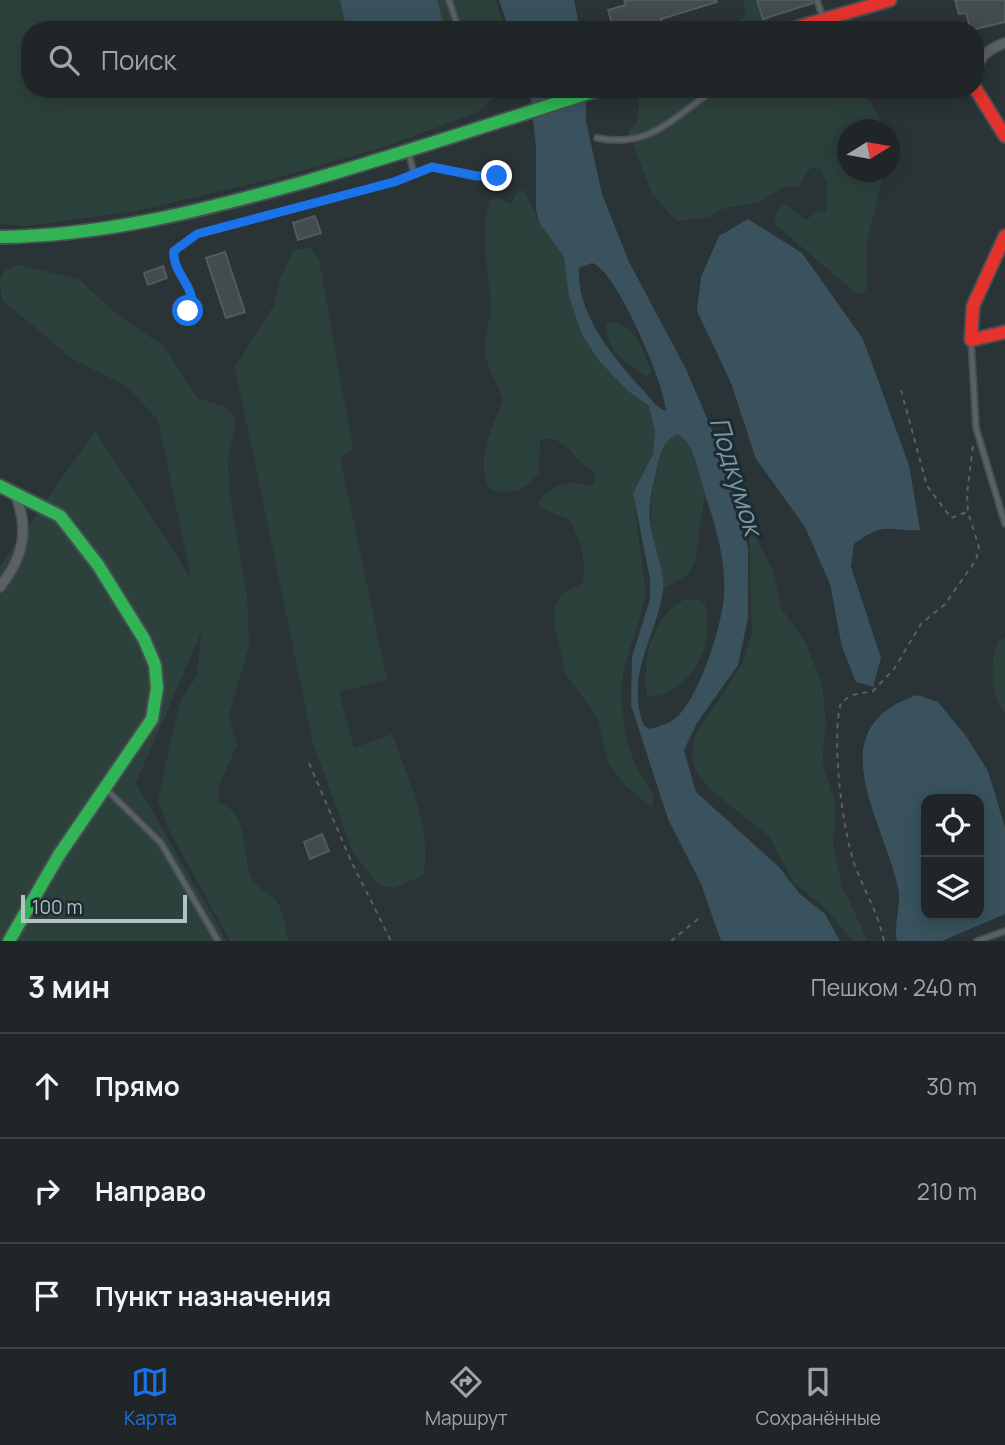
<!DOCTYPE html>
<html lang="ru">
<head>
<meta charset="utf-8">
<style>
	body { margin:0; font-family:Manrope,sans-serif; background:#282e30; color:#f1f3f6 }
	.controls { position:absolute; right:21px; bottom:21px; display:grid; overflow:hidden; border-radius:14px; box-shadow:0 4px 18px #0003 }
	.controls button { width:63px; height:63px; display:grid; place-items:center; padding:0; border:0; border-bottom:2px solid #3d4345; background:#202628; color:#f1f3f6; font:35px sans-serif }
	.compass { position:absolute; left:837px; top:119px; width:63px; height:63px; border-radius:50%; background:#202628; box-shadow:0 4px 18px #0003; rotate:79deg }
	.scale { position:absolute; left:21px; bottom:18px; width:166px; box-sizing:border-box; padding-left:7px; border:4px solid #b4c1c7; border-top:0; font-size:19px; line-height:24px; white-space:nowrap; color:#b4c1c7; -webkit-text-stroke:5px #1e2b30; paint-order:stroke }
	.stop { position:absolute; width:21px; height:21px; margin:-16px; border:5px solid #1a73e8; border-radius:50%; background:#fff }
	.stop.end { background:#1a73e8; border-color:#fff; box-shadow:0 2px 7px #0008 }
	.list { margin:0; padding:0; list-style:none }
	h2 { display:flex; justify-content:space-between; align-items:center; height:91px; margin:0; padding:0 28px; font-size:30px }
	h2 small { font-size:23px; font-weight:400; color:#a2a5a8 }
	.list li { display:grid; grid-template-columns:46px 1fr auto; gap:21px; align-items:center; box-sizing:border-box; height:105px; padding:0 28px; border-top:2px solid #3d4345 }
	.list b { display:block; font-size:26px; white-space:nowrap }
	.list em { font-size:23px; font-style:normal; color:#a2a5a8 }
	.icon { flex:none; width:38px; height:38px; fill:none; stroke:currentColor; stroke-width:2; stroke-linecap:round; stroke-linejoin:round }
	.map { position:relative; flex:none; width:1005px; height:941px; overflow:hidden }
	.search { position:absolute; background:#202628; box-shadow:0 4px 18px #0003; left:21px; right:21px; top:21px; height:77px; display:flex; align-items:center; gap:18px; box-sizing:border-box; padding:0 24px; border-radius:28px; color:#a2a5a8; font-size:26px }
	.sheet { height:406px; background:#202628 }
	nav { display:flex; justify-content:space-around; align-items:center; box-sizing:border-box; height:98px; border-top:2px solid #3d4345; background:#202628; font-size:19px; color:#a2a5a8 }
	nav a { display:grid; justify-items:center; gap:4px }
	nav .on { color:#1a73e8 }
	.map>svg:first-child { display:block }
	.green { fill:#2d413c }
	.water { fill:#39525d; fill-rule:evenodd }
	.building { fill:#434b4e; stroke:#525a5d; stroke-width:2 }
	.lines { fill:none; stroke-linecap:round; stroke-linejoin:round }
	.lane-casing { stroke:#484e51; stroke-width:8 }
	.street-casing { stroke:#484e51; stroke-width:12 }
	.fast-casing { stroke:#484e51; stroke-width:16 }
	.jam-casing { stroke:#484e51; stroke-width:16 }
	.path { stroke:#5a6062; stroke-width:2; stroke-dasharray:5 5; stroke-linecap:butt }
	.lane { stroke:#5a6164; stroke-width:4.5 }
	.street { stroke:#5a6164; stroke-width:9 }
	.fast { stroke:#30b455; stroke-width:12 }
	.jam { stroke:#e5322d; stroke-width:12 }
	.route { stroke:#1a73e8; stroke-width:9 }
	.labels { text-anchor:middle; stroke-width:6; stroke-linejoin:round; paint-order:stroke }
	.water-label { font-size:26px; font-style:italic; fill:#7799a8; stroke:#1e2b30 }
</style>
</head>
<body>
<div class="map">
<svg width="1005" height="941" viewBox="0 0 1005 941">
	<rect width="100%" height="100%" fill="#2a3336"/>
	<g class="green">
		<path d="M0,0H496L505,30H30V89H513L499,93L478,112L384,147L276,178L136,211L26,226L0,224Z"/>
		<path d="M743,0H762L780,11C766,24 749,30 730,30L746,14Z"/>
		<path d="M654,89H861L878,114L883,129L848,130V172H884L866,245L867,287L863,294L856,293L776,225L774,218L780,205H787L806,220L818,211L826,212L827,182L820,169L811,167L799,186L784,187L759,202L722,209L709,217L677,221L652,194L628,131L638,121L639,94Z"/>
		<path d="M524,190L540,224L564,257L569,297L582,335L600,362L628,391L649,406L655,431L653,454L633,493L646,596L623,671L621,696L626,740L635,764L652,793L654,800L651,807L627,787L608,763L597,717L565,673L554,622L555,607L562,594L581,584C589,566 579,537 570,520L541,508L539,501C550,487 569,478 586,486L593,484L596,477L594,471C574,463 564,431 540,440L539,472C527,490 511,495 491,490C473,466 493,425 503,400C497,382 487,369 485,350C483,336 491,321 491,307C489,270 479,237 490,200L498,198L511,204L517,192Z"/>
		<path d="M310,247L319,260L353,450L340,457L387,680L339,692L354,748L392,734C406,772 434,835 423,875L395,888L380,886L353,853L313,743L235,367L274,305L280,278L294,250Z"/>
		<path d="M18,265L79,279L115,313L165,347L197,398L224,406L236,417L228,462L230,496L247,595L249,646L229,715L237,745L218,787V802C250,813 241,850 251,877C255,887 268,892 275,899C284,911 285,927 288,941H230L169,830L158,800L180,701L197,676L201,633L136,783L227,941H0V566L95,431L191,578L158,420L126,386L71,358L2,300L0,280L4,271Z"/>
		<path d="M606,322C636,322 642,349 652,373L647,376C626,363 604,350 606,322Z"/>
		<path d="M678,434L685,438L695,460L705,493L695,562L687,575L663,589C653,538 645,516 658,464C661,451 664,439 678,434Z"/>
		<path d="M752,528L773,571L781,608L806,643L822,684L826,722L822,762L836,806L833,845L842,886L868,941H853L824,907L794,883L769,836L712,791L696,772L692,758L695,736L742,664L752,633L749,533Z"/>
		<path d="M685,599L699,600L705,604C706,615 709,628 707,638C702,667 677,697 647,696C643,657 650,620 685,599Z"/>
		<path d="M1005,638V714C991,696 989,661 998,641Z"/>
	</g>
	<g class="water">
		<path d="M340,0H437L445,30H347Z"/>
		<path d="M499,0H574L580,30H509Z"/>
		<path d="M530,89H586V121L602,194L629,262L686,369L723,456L748,548V618L738,665L697,723L684,750L696,792L779,867L800,894L825,914L840,941H721L701,884L668,819L631,705L632,657L650,599V579L633,493L653,454L655,431L649,406L628,391L600,362L582,335L569,297L564,257L540,224L536,210V148ZM592,263C616,269 665,385 666,411C656,408 650,398 643,390C614,358 576,314 579,268ZM678,434C695,445 698,472 704,491C715,524 726,559 724,595C722,626 700,693 679,715C671,723 661,726 650,729L644,726C624,674 657,637 663,590C665,569 652,543 650,521C648,501 654,483 658,463C661,450 665,439 678,434Z"/>
		<path d="M748,219L802,253L863,339L909,465L920,530C887,532 886,520 854,544L851,567L881,658L873,687L856,682L842,647L830,584L805,527L756,459L731,383L697,311L701,277L719,236Z"/>
		<path d="M917,695L938,702L966,736L988,771L1005,827V914L942,941H897C893,924 902,905 898,888C884,819 816,729 917,695ZM926,799H979V915H926Z"/>
	</g>
	<g class="building">
		<path d="M624,0H716L717,2L661,19L664,30H614L608,10L626,5Z"/>
		<path d="M757,0H812L813,3L763,19Z"/>
		<path d="M955,0H1005V22L971,30L966,13L959,14Z"/>
		<path d="M315,216L321,233L298,240L293,223Z"/>
		<path d="M225,252L245,312L226,318L206,258Z"/>
		<path d="M163,266L167,278L148,285L144,273Z"/>
		<path d="M322,834L329,851L310,859L304,842Z"/>
	</g>
	<g class="lines">
		<defs>
			<g id="lane">
				<path d="M449,0L459,30"/>
				<path d="M817,0L823,18"/>
				<path d="M597,138C652,149 673,116 716,89"/>
				<path d="M408,151L414,173"/>
				<path d="M971,340L976,428L1005,524"/>
				<path d="M105,788L161,843L218,941"/>
				<path d="M977,941L1005,931"/>
			</g>
			<g id="street">
				<path d="M975,78C978,57 986,50 1005,43"/>
				<path d="M0,587C24,557 30,527 14,492"/>
			</g>
			<g id="fast">
				<path d="M0,237C102,236 200,211 297,184C399,155 500,121 601,89"/>
				<path d="M0,486L60,516L98,565L144,639L155,665L157,688L152,719L59,855L9,941"/>
			</g>
			<g id="jam">
				<path d="M788,30L890,0"/>
				<path d="M975,88L1005,136"/>
				<path d="M1005,236L973,306L971,340L1005,332"/>
			</g>
		</defs>
		<use href="#lane" class="lane-casing"/>
		<use href="#street" class="street-casing"/>
		<use href="#fast" class="fast-casing"/>
		<use href="#jam" class="jam-casing"/>
		<g class="path">
			<path d="M423,170C452,161 479,183 509,172"/>
			<path d="M175,310L188,311C202,291 171,274 174,251L197,234L247,223L408,176"/>
			<path d="M901,390L927,486L951,518L967,512"/>
			<path d="M309,763L351,861L391,941"/>
			<path d="M671,941L698,919"/>
			<path d="M884,941C878,913 865,892 855,866C842,828 831,740 841,702L853,695L873,691L894,669L921,624L945,604L976,560L979,547L968,512L967,494L973,446"/>
		</g>
		<use href="#lane" class="lane"/>
		<use href="#street" class="street"/>
		<use href="#fast" class="fast"/>
		<use href="#jam" class="jam"/>
	</g>
	<g class="lines">
		<path class="route" d="M188,311C202,291 171,274 174,251L197,234L394,182L432,167L477,176H497"/>
	</g>
	<g class="labels">
		<g class="water-label">
			<text transform="translate(736 476) rotate(73)" y="9">Подкумок</text>
		</g>
	</g>
</svg>
<div class="controls">
<button><svg class="icon" aria-label="locate" viewBox="0 0 24 24"><circle cx="12" cy="12" r="6"/><path d="M12 2v4M12 18v4M2 12h4M18 12h4"/></svg></button>
<button><svg class="icon" aria-label="layers" viewBox="0 0 24 24"><path d="M12 4l9 5-9 5-9-5zM3 14l9 5 9-5"/></svg></button>
</div>
<svg class="compass" viewBox="-18 -18 36 36"><path d="M0-13l5 13h-10z" fill="#e53935"/><path d="M0 13l5-13h-10z" fill="#a2a5a8"/></svg>
<div class="scale">100 m</div>
<div class="stop" style="left:188px;top:311px"></div>
<div class="stop end" style="left:497px;top:176px"></div>
<div class="search"><svg class="icon" aria-label="search" viewBox="0 0 24 24"><circle cx="10" cy="10" r="6"/><path d="M15 15l6 6"/></svg>Поиск</div>
</div>
<section class="sheet">
<h2>3 мин<small>Пешком · 240 m</small></h2>
<ul class="list">
<li><svg class="icon" aria-label="ahead" viewBox="0 0 24 24"><path d="M12 20V5M6 11l6-6 6 6"/></svg><div><b>Прямо</b></div><em>30 m</em></li>
<li><svg class="icon" aria-label="right" viewBox="0 0 24 24"><path d="M7 20v-9h11M14 6l5 5-5 5"/></svg><div><b>Направо</b></div><em>210 m</em></li>
<li><svg class="icon" aria-label="arrive" viewBox="0 0 24 24"><path d="M6 21V4h12l-3 4 3 4H6"/></svg><div><b>Пункт назначения</b></div></li>
</ul>
</section>
<nav>
<a class="on"><svg class="icon" aria-label="map" viewBox="0 0 24 24"><path d="M3 6l6-2 6 2 6-2v14l-6 2-6-2-6 2zM9 4v14M15 6v14"/></svg>Карта</a>
<a><svg class="icon" aria-label="directions" viewBox="0 0 24 24"><path d="M12 3l9 9-9 9-9-9zM9 14v-3h6M13 9l2 2-2 2"/></svg>Маршрут</a>
<a><svg class="icon" aria-label="saved" viewBox="0 0 24 24"><path d="M7 4h10v16l-5-4-5 4z"/></svg>Сохранённые</a>
</nav>
</body>
</html>
